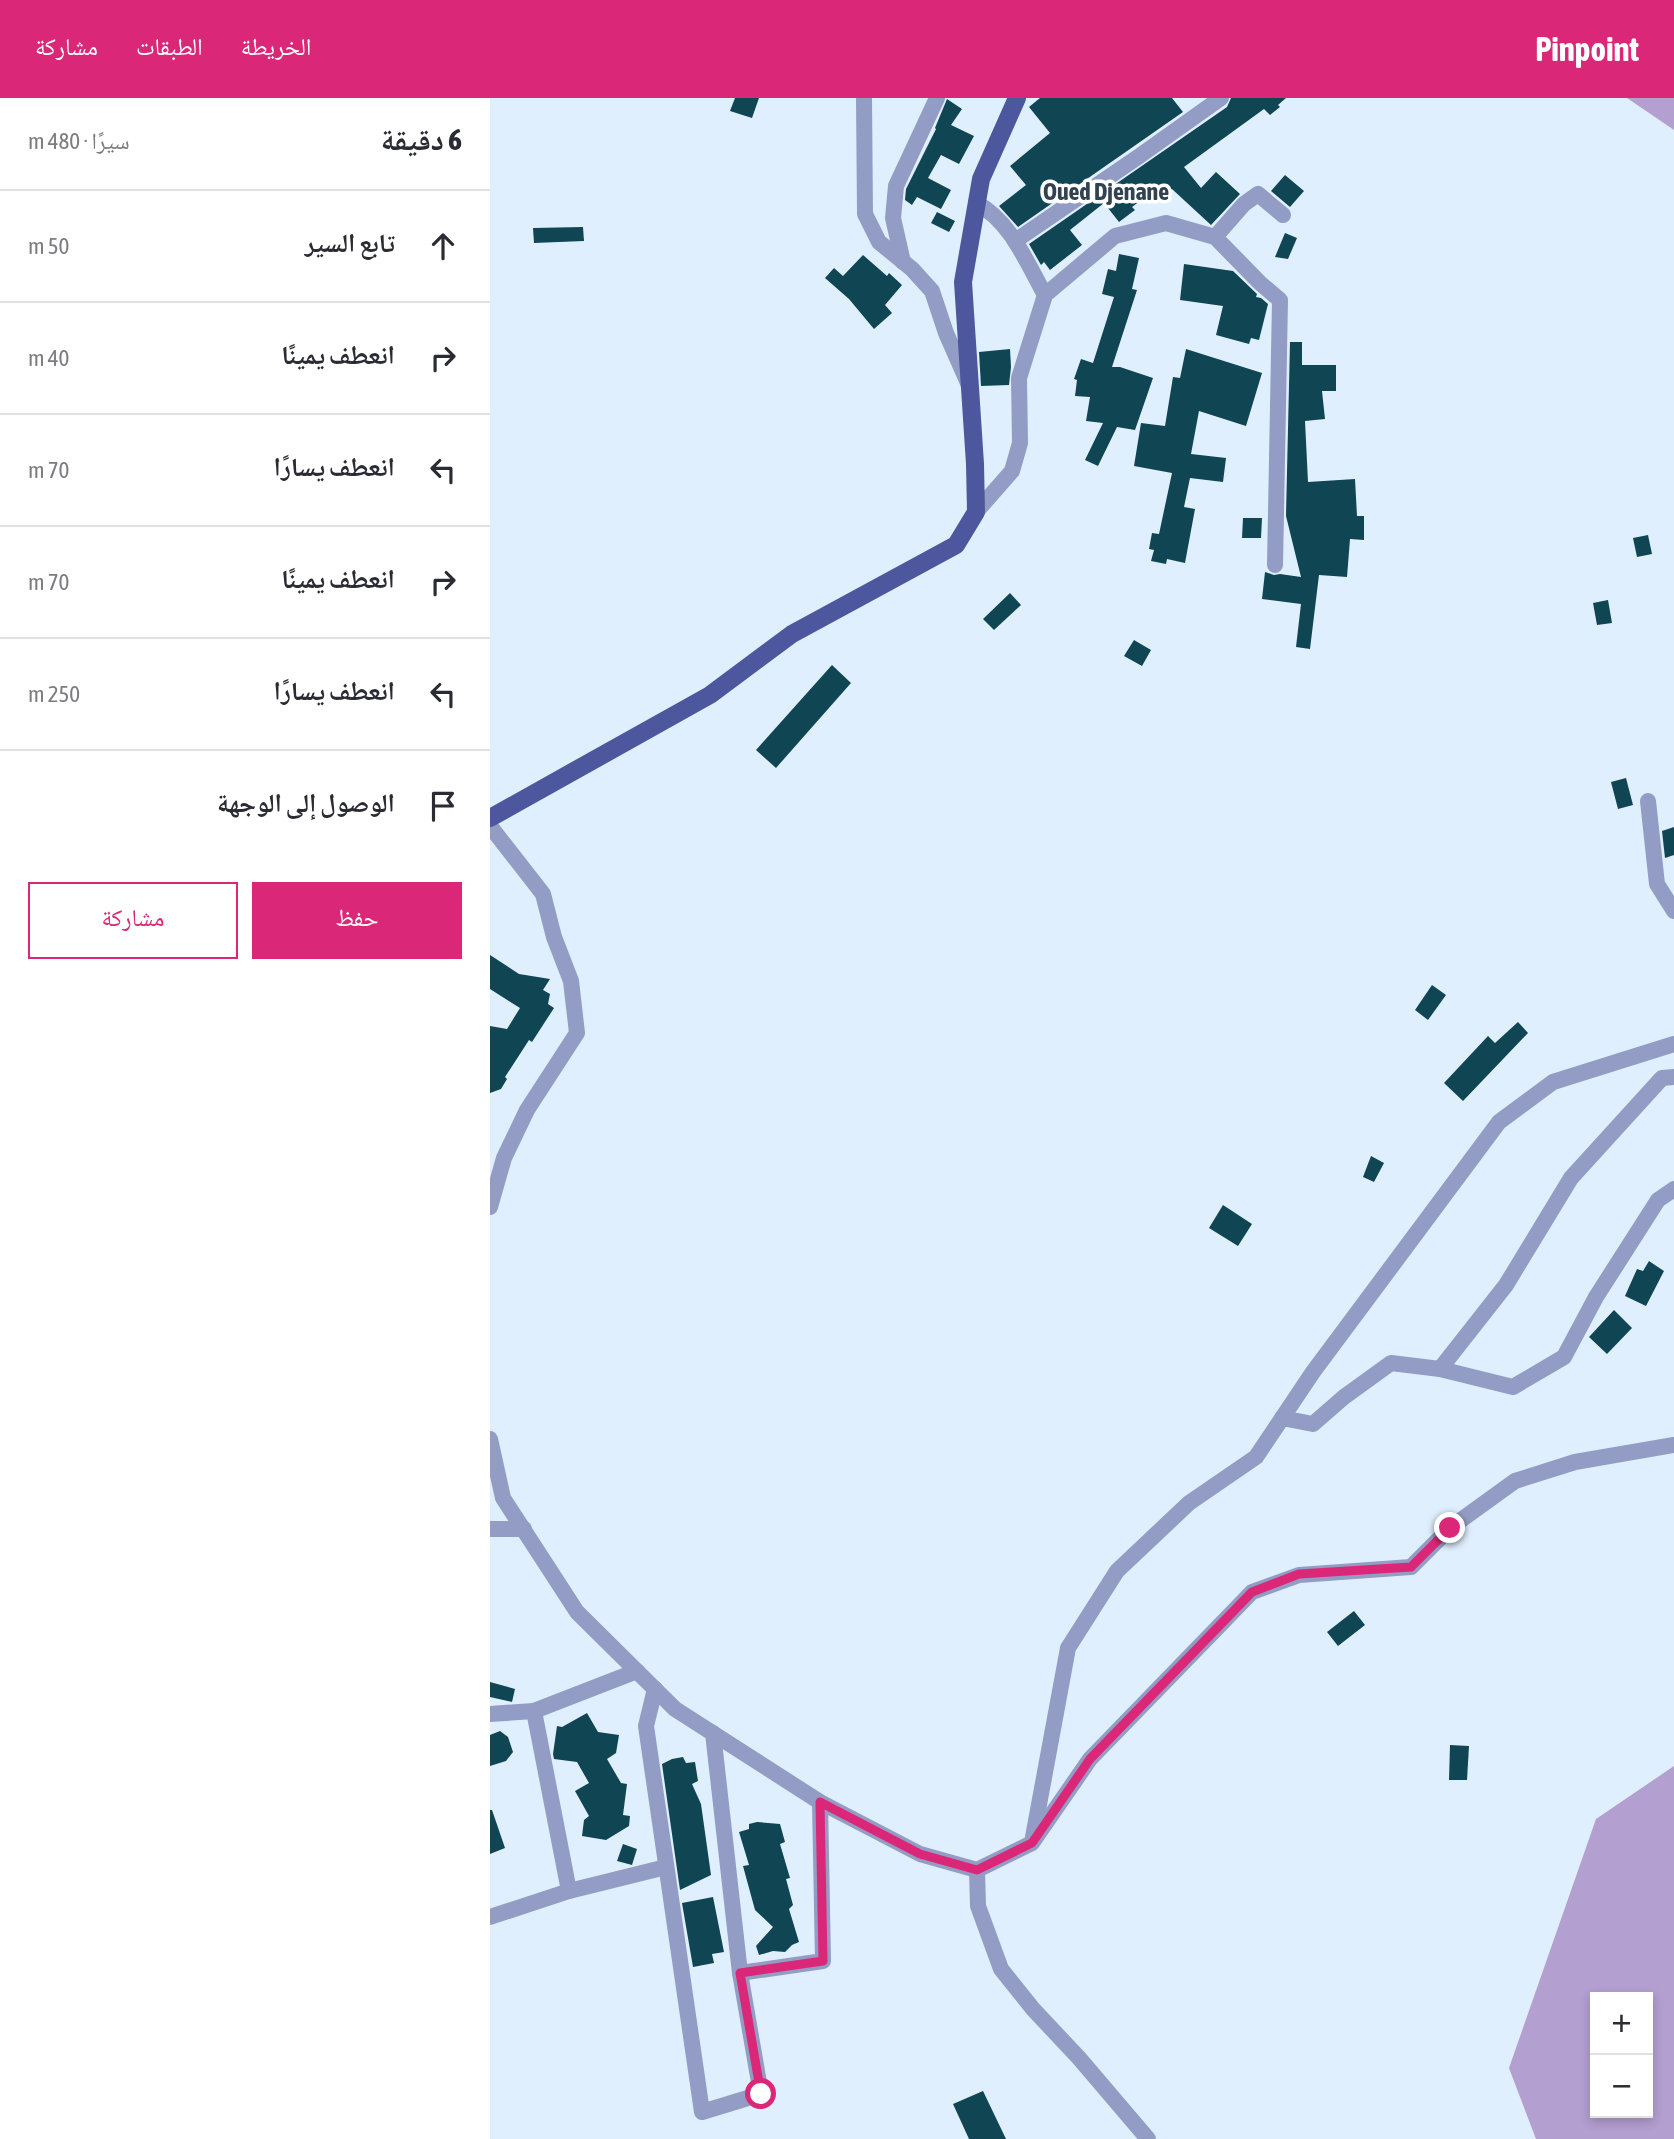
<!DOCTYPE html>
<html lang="ar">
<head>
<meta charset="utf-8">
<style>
	body { margin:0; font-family:"Asap Condensed","Noto Naskh Arabic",sans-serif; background:#f2f2f3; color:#2b2b33; direction:rtl }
	.controls { position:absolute; right:21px; bottom:21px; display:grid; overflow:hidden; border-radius:0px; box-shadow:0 4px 10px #0003 }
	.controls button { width:63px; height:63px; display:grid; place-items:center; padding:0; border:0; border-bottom:2px solid #e1e1e2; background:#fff; color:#2b2b33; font:35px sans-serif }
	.stop { position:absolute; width:21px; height:21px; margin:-16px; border:5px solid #db2777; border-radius:50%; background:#fff }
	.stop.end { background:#db2777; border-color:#fff; box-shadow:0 2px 7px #0008 }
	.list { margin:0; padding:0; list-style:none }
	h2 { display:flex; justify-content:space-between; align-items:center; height:91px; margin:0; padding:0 28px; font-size:30px }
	h2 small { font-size:23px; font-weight:400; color:#7c7c81 }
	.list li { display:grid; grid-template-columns:46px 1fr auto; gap:21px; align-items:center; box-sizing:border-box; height:112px; padding:0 28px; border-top:2px solid #e1e1e2 }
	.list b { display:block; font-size:26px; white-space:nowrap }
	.list em { font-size:23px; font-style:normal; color:#7c7c81 }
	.actions { display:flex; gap:14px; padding:21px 28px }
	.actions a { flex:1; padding:16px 0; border:2px solid #db2777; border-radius:0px; text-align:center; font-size:24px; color:#db2777 }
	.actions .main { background:#db2777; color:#fff }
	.icon { flex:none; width:38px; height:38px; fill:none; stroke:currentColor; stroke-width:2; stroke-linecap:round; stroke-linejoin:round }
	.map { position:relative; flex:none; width:1184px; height:2041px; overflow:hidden; direction:ltr }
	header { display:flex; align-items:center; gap:42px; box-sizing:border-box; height:98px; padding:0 35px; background:#db2777; color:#fff }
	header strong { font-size:33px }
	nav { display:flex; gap:38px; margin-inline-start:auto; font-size:24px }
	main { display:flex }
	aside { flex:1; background:#fff }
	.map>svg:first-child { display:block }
	.forest { fill:#b39fd0; fill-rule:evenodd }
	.building { fill:#104553 }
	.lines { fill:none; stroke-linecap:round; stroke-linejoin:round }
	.minor { stroke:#939cc4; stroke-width:16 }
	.major { stroke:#4c579d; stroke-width:18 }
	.route { stroke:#db2777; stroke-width:9 }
	.labels { text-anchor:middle; stroke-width:7; stroke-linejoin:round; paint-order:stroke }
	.quarter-label { font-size:24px; font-weight:bold; fill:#334250; stroke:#fff }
</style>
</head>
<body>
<header>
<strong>Pinpoint</strong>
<nav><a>الخريطة</a><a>الطبقات</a><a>مشاركة</a></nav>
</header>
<main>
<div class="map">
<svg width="1184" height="2041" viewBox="0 0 1184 2041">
	<rect width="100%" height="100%" fill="#e0effe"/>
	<g class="forest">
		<path d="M1137,0H1184V32Z"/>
		<path d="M1184,1668V2041H1046L1019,1970L1106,1721ZM1158,1899V2015H1105V1899Z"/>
	</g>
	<g class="building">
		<path d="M245,0H269L262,20L240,13Z"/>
		<path d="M550,0H682L693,14L528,129L509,108L536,87L520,68L560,35L539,9Z"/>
		<path d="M741,0H796L788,7L790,9L780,17L774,11L694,69L711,90L726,74L750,96L721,127L682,91L671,100L664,92L642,109L645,112L629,124L614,105L580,132L592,147L560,172L554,164L551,167L539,146L737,9Z"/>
		<path d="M457,1L472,11L461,27L484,38L469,66L451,57L438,80L461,92L451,111L427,99L422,107L415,102L416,91L446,31L445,30Z"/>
		<path d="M795,77L814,93L800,109L781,93Z"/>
		<path d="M447,114L465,123L459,134L441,125Z"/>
		<path d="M93,129L94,143L44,145L43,130Z"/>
		<path d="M795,135L807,140L798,161L785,159Z"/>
		<path d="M629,156L649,160L642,191L647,192L622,269H630L663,280L645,332L627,329L608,368L595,362L613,325L596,323L600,299L585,298L587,282L584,281L591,261L603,265L624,199L612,196L618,171L626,173Z"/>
		<path d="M373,157L397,178L399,175L412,187L395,207L402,215L384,231L359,201L335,180L344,170L353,178Z"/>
		<path d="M694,166L743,173L767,196L766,199L771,200L778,206L769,242L761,240L759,246L726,237L733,208L690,202Z"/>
		<path d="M800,244H812V267H846V293H832L835,321L815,323L818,384L865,381L867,418H874V442L860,441L857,479L829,477L820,551L806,549L811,506L772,501L775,474L784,477L790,476L811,479L796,418Z"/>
		<path d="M520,251L521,269L519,287L491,288L489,254Z"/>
		<path d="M696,251L772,275L756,328L709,313L701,356L736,360L733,384L700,380L694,409L705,411L695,465L677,461L676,466L661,463L664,452L659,451L662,435L669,436L682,375L644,368L651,325L675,328L683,279L690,280Z"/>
		<path d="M753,420H772L771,440H752Z"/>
		<path d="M1158,437L1162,456L1147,459L1143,440Z"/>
		<path d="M520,495L531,507L504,532L493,521Z"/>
		<path d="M1118,502L1122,525L1107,527L1103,505Z"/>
		<path d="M644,542L661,552L652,568L634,558Z"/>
		<path d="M342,567L361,585L286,670L266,652Z"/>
		<path d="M1136,680L1143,707L1128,711L1121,684Z"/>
		<path d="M1184,729V757L1175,760L1172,733Z"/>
		<path d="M0,857L29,876L60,881L53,892L60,896L58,906L64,910L42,944L39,942L15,979L17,981L11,991L0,995V928L17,931L30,910L0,891Z"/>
		<path d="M942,887L956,897L938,922L925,912Z"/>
		<path d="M1028,924L1038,935L973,1003L954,985L998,938L1005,945Z"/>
		<path d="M881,1058L894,1065L884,1084L873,1079Z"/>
		<path d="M733,1107L762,1126L748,1148L719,1130Z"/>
		<path d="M1159,1163L1174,1173L1156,1208L1135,1198L1147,1171L1153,1173Z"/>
		<path d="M1124,1212L1142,1230L1117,1256L1099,1239Z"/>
		<path d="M864,1513L875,1527L848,1548L837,1534Z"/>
		<path d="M0,1584L25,1591L22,1604L0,1599Z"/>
		<path d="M97,1615L108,1634L129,1637L126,1655L117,1661L131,1685L137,1686L133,1717L140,1718L139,1728L116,1742L92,1738L94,1722L99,1718L85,1693L99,1685L87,1664L64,1661L63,1656L67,1628L72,1629Z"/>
		<path d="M10,1633L18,1639L23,1654L16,1663L0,1668V1637Z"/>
		<path d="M960,1647L979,1648L977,1682H959Z"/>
		<path d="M193,1659L196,1665L205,1664L208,1683L202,1686L211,1706L221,1777L190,1792L172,1666L182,1661Z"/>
		<path d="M0,1712H2L15,1750L0,1756Z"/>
		<path d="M267,1724L290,1726L295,1744L290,1746L300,1780L296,1781L303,1807L299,1811L309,1844L302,1847L295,1854L283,1853L269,1857L266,1848L283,1829L265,1812L253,1768L259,1767L249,1734L259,1731V1726Z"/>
		<path d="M133,1746L147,1751L142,1767L127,1763Z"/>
		<path d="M223,1799L234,1854L222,1856L224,1865L203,1869L192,1805Z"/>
		<path d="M493,1993L516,2041H479L463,2006Z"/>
	</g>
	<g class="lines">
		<g class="minor">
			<path d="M374,0L375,116L389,144L422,171L442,193L456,235L478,285"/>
			<path d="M486,105C520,122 537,165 555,197"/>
			<path d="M725,139L754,106L768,96L793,117"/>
			<path d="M525,143L648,59L731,0"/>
			<path d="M413,164L403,120L406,88L447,0"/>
			<path d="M486,414L522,373L530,345L529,280L555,197L625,138L676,125L725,139L770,185L790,202L785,467"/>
			<path d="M1158,703L1167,786L1184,813"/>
			<path d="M0,728L53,796L64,839L81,883L87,935L37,1012L14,1060L0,1109"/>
			<path d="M950,1271L1016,1187L1081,1080L1172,980L1184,979"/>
			<path d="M792,1320L823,1326L854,1299L901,1265L950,1271L1023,1289L1074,1259L1106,1199L1168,1102L1184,1091"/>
			<path d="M0,1341L13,1400L87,1514L185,1611L330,1704L430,1756L487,1772L542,1745L600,1661L762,1494L809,1477L921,1469L960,1430L1025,1383L1085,1364L1184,1347"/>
			<path d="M0,1431H34"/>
			<path d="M147,1573L44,1613L79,1793L176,1769"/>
			<path d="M165,1591L156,1628L212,2014L271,1996L250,1875"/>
			<path d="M0,1616L44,1613"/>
			<path d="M223,1635L250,1875L333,1863L330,1704"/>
			<path d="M543,1739L578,1550L627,1473L699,1405L766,1359L823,1274L1009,1024L1063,984L1184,946"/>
			<path d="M487,1772L488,1808L511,1871L543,1911L589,1960L658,2041"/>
			<path d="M0,1819L79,1793"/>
		</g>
		<path class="major" d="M0,720L220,597L302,536L466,447L486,414L485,366L473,184L491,81L527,0"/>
	</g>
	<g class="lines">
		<path class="route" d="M271,1996L250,1875L333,1863L330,1704L430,1756L487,1772L542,1745L600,1661L762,1494L809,1476L921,1469L960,1430"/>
	</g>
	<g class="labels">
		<g class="quarter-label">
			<text x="616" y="102">Oued Djenane</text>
		</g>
	</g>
</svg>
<div class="controls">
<button>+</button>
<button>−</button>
</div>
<div class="stop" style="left:271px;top:1996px"></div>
<div class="stop end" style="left:960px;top:1430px"></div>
</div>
<aside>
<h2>6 دقيقة<small>سيرًا · 480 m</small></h2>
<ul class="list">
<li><svg class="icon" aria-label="ahead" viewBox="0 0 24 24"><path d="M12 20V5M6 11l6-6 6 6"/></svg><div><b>تابع السير</b></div><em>50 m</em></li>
<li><svg class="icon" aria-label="right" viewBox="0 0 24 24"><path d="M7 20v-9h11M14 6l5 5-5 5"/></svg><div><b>انعطف يمينًا</b></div><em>40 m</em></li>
<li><svg class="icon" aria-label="left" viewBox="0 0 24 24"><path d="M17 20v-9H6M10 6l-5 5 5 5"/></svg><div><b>انعطف يسارًا</b></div><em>70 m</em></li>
<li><svg class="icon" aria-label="right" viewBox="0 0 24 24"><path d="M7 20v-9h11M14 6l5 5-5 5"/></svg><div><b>انعطف يمينًا</b></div><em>70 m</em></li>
<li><svg class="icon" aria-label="left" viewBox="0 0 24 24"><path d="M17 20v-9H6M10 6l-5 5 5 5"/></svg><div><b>انعطف يسارًا</b></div><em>250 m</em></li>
<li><svg class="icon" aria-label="arrive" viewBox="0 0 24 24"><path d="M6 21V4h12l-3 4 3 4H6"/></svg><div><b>الوصول إلى الوجهة</b></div></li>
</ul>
<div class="actions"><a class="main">حفظ</a><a>مشاركة</a></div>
</aside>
</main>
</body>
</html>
